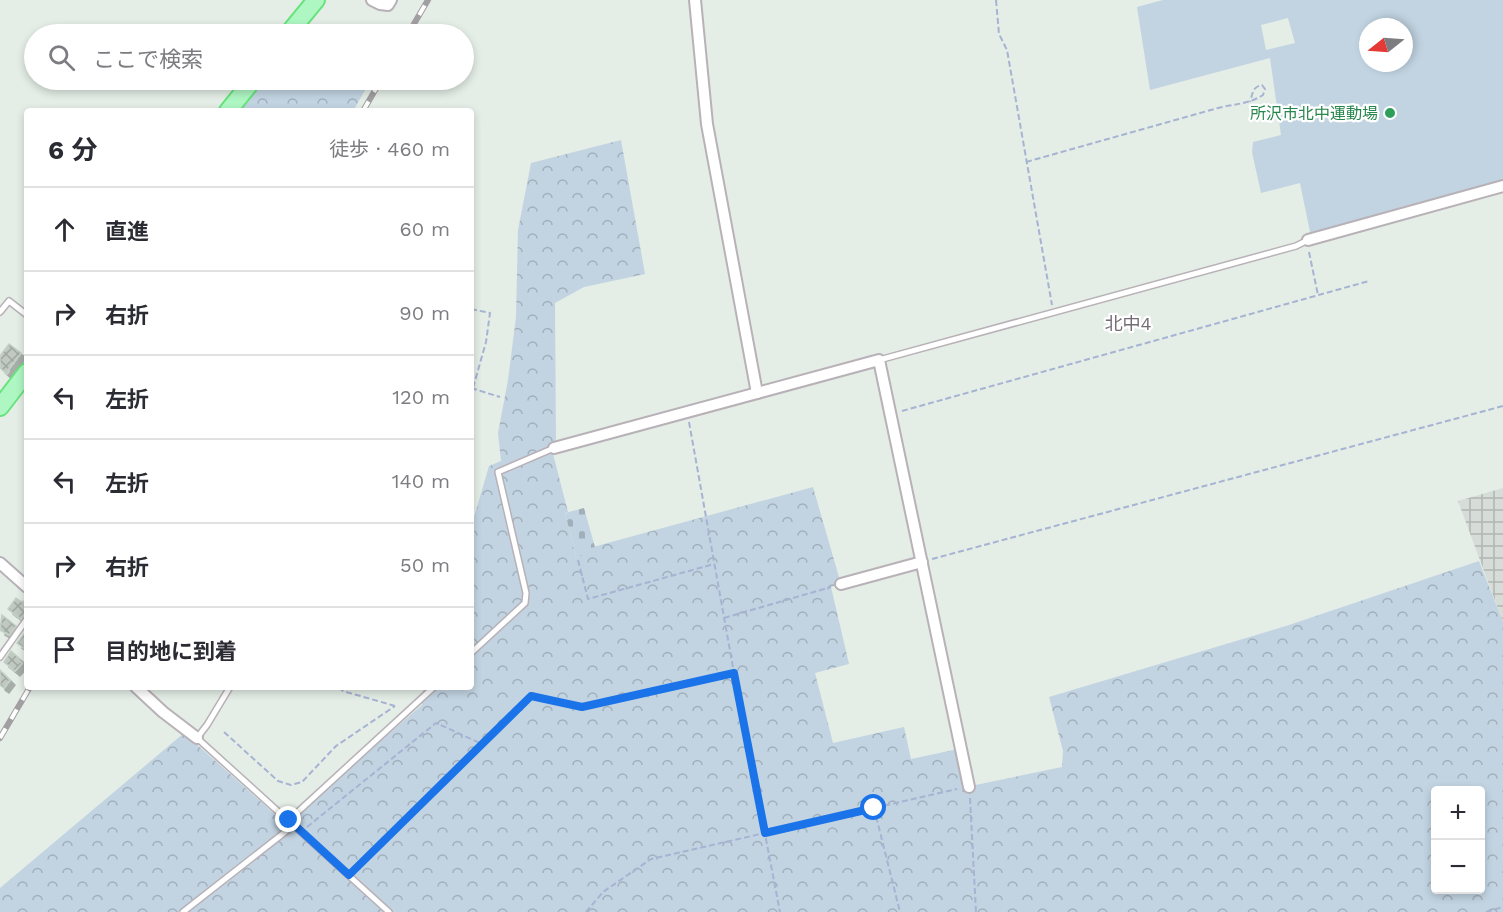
<!DOCTYPE html>
<html lang="ja">
<head>
<meta charset="utf-8">
<style>
	body { margin:0; font-family:"Work Sans","Noto Sans JP",sans-serif; background:#f7f7f7; color:#2b2b33 }
	.controls { position:absolute; right:18px; bottom:18px; display:grid; overflow:hidden; border-radius:6px; box-shadow:0 3px 9px #0003 }
	.controls button { width:54px; height:54px; display:grid; place-items:center; padding:0; border:0; border-bottom:2px solid #e1e1e2; background:#fff; color:#2b2b33; font:30px sans-serif }
	.compass { position:absolute; left:1359px; top:18px; width:54px; height:54px; border-radius:50%; background:#fff; box-shadow:0 3px 9px #0003; rotate:253deg }
	.stop { position:absolute; width:18px; height:18px; margin:-14px; border:4px solid #1a73e8; border-radius:50%; background:#fff }
	.stop.end { background:#1a73e8; border-color:#fff; box-shadow:0 2px 6px #0008 }
	.list { margin:0; padding:0; list-style:none }
	h2 { display:flex; justify-content:space-between; align-items:center; height:78px; margin:0; padding:0 24px; font-size:26px }
	h2 small { font-size:20px; font-weight:400; color:#7c7c81 }
	.list li { display:grid; grid-template-columns:39px 1fr auto; gap:18px; align-items:center; box-sizing:border-box; height:84px; padding:0 24px; border-top:2px solid #e1e1e2 }
	.list b { display:block; font-size:22px; white-space:nowrap }
	.list em { font-size:20px; font-style:normal; color:#7c7c81 }
	.icon { flex:none; width:33px; height:33px; fill:none; stroke:currentColor; stroke-width:2; stroke-linecap:round; stroke-linejoin:round }
	.map { position:relative; flex:none; width:1503px; height:912px; overflow:hidden }
	.search { position:absolute; background:#fff; box-shadow:0 3px 9px #0003; left:24px; top:24px; width:450px; height:66px; display:flex; align-items:center; gap:15px; box-sizing:border-box; padding:0 21px; border-radius:33px; color:#7c7c81; font-size:22px }
	.panel { position:absolute; background:#fff; box-shadow:0 3px 9px #0003; left:24px; top:108px; width:450px; height:582px; border-radius:6px }
	.map>svg:first-child { display:block }
	.industrial { fill:url(#industrial-grid) }
	.forest { fill:url(#forest-crowns); fill-rule:evenodd }
	.cemetery { fill:url(#cemetery-stones) }
	.park { fill:#c2d4e2; fill-rule:evenodd }
	.building { fill:url(#building-cross-hatch); stroke:#c3d1c5; stroke-width:1.5; filter:url(#shadow) }
	.lines { fill:none; stroke-linecap:round; stroke-linejoin:round }
	.lane-casing { stroke:#b8b1b7; stroke-width:8 }
	.street-casing { stroke:#b8b1b7; stroke-width:14 }
	.primary-casing { stroke:#66e47b; stroke-width:20 }
	.path { stroke:#a7b3d3; stroke-width:2; stroke-dasharray:6 3; stroke-linecap:butt }
	.lane { stroke:#fff; stroke-width:5 }
	.street { stroke:#fff; stroke-width:10 }
	.primary { stroke:#aef7c3; stroke-width:16 }
	.rail-casing { stroke:#a29fa2; stroke-width:6 }
	.rail { stroke:#fff; stroke-width:4; stroke-dasharray:11; stroke-linecap:butt }
	.route { stroke:#1a73e8; stroke-width:8 }
	.leisure-dot { fill:#2e9e5b; stroke:#fff; stroke-width:2 }
	.labels { text-anchor:middle; stroke-width:4.5; stroke-linejoin:round; paint-order:stroke }
	.leisure-label { font-size:16px; fill:#27864d; stroke:#fff; text-anchor:end }
	.neighbourhood-label { font-size:18px; fill:#746d75; stroke:#fff }
</style>
</head>
<body>
<div class="map">
<svg width="1503" height="912" viewBox="0 0 1503 912">
	<defs>
		<pattern id="industrial-grid" width="8" height="8" patternUnits="userSpaceOnUse" patternTransform="scale(1.5)"><rect width="8" height="8" fill="#d6dcd7"/><path d="M0 4h8M4 0v8" fill="none" stroke="#b1b6b2"/></pattern>
		<pattern id="forest-crowns" width="20" height="18" patternUnits="userSpaceOnUse" patternTransform="scale(1.5)"><rect width="20" height="18" fill="#c2d4e2"/><path d="M2 6a3 3 0 1 1 6 0M12 15a3 3 0 1 1 6 0" fill="none" stroke="#a1afbb"/></pattern>
		<pattern id="cemetery-stones" width="16" height="16" patternUnits="userSpaceOnUse" patternTransform="scale(1.5)"><rect width="16" height="16" fill="#c2d4e2"/><path d="M2 7V4a2 2 0 0 1 4 0v3zM10 15v-3a2 2 0 0 1 4 0v3z" fill="#a1afbb"/></pattern>
		<pattern id="building-cross-hatch" width="8" height="8" patternUnits="userSpaceOnUse" patternTransform="scale(1.5)"><rect width="8" height="8" fill="#c0c8c1"/><path d="M0 0l8 8M0 8l8-8" fill="none" stroke="#a0a6a0"/></pattern>
		<filter id="shadow"><feDropShadow dx="5" dy="5" stdDeviation="0" flood-color="#0004"/></filter>
	</defs>
	<rect width="100%" height="100%" fill="#e4ede6"/>
	<path class="industrial" d="M1503,488V622L1458,501Z"/>
	<g class="forest">
		<path d="M262,80H371L353,111H238Z"/>
		<path d="M621,140L645,274L584,287L555,303L556,444L551,446L568,512L565,513L576,557L582,550L813,487L841,584L831,587L849,664L815,673L833,743L904,727L911,759L958,749L966,787L1062,767L1063,751L1049,697L1286,626L1479,561L1503,622V912H0V888L184,733L285,823L422,705L423,687H471V527L489,466L501,461L498,433L508,380L516,317L518,230L531,163ZM1436,790H1480V890H1436Z"/>
	</g>
	<path class="cemetery" d="M584,508L595,547L582,550L583,555L576,557L565,513Z"/>
	<path class="park" d="M1163,0H1503V181L1313,234L1310,232L1300,183L1261,193L1252,152L1253,142L1281,135L1270,58L1150,90L1137,7ZM1288,18L1295,43L1266,50L1261,25ZM1368,27H1404V63H1368Z"/>
	<g class="building">
		<path d="M9,344L21,353L8,370L9,371L7,374L0,368V356Z"/>
		<path d="M16,598L22,602L23,601L27,606V611L21,619L8,609Z"/>
		<path d="M2,615L16,626L9,635L0,630Z"/>
		<path d="M24,634L27,636V650L17,643Z"/>
		<path d="M11,651L19,658L18,660L22,663L15,671L4,662Z"/>
		<path d="M0,670L10,680L4,688L0,685Z"/>
	</g>
	<g class="lines">
		<defs>
			<g id="lane">
				<path d="M0,312L9,301L27,315"/>
				<path d="M879,360L1296,246L1308,240"/>
				<path d="M471,653L525,603L526,593L498,472L554,448"/>
				<path d="M0,657L27,619"/>
				<path d="M230,687L207,725L197,738L389,912"/>
				<path d="M289,820L434,687"/>
				<path d="M183,912L294,825"/>
			</g>
			<g id="street">
				<path d="M372,0L380,4L388,5L391,0"/>
				<path d="M695,0L707,124L757,393"/>
				<path d="M1308,240L1503,186"/>
				<path d="M554,448L879,360L969,787"/>
				<path d="M0,563L27,587"/>
				<path d="M841,584L922,562"/>
				<path d="M136,687L163,712L197,738"/>
			</g>
			<g id="primary">
				<path d="M288,34L316,0"/>
				<path d="M228,111L253,80"/>
				<path d="M0,407L27,372"/>
			</g>
		</defs>
		<use href="#lane" class="lane-casing"/>
		<use href="#street" class="street-casing"/>
		<use href="#primary" class="primary-casing"/>
		<g class="path">
			<path d="M996,0L999,34L1007,50L1052,305"/>
			<path d="M1026,162L1218,108C1234,104 1249,104 1263,95L1265,89L1262,85C1252,87 1253,93 1250,102"/>
			<path d="M1309,252L1318,295"/>
			<path d="M471,309L490,313L486,342L473,388"/>
			<path d="M471,388L500,397"/>
			<path d="M902,411L1369,281"/>
			<path d="M689,422L734,673L780,912"/>
			<path d="M932,559L1503,406"/>
			<path d="M578,560L588,599L714,564"/>
			<path d="M724,618L831,587"/>
			<path d="M339,687L343,691L395,706"/>
			<path d="M224,732L278,781L291,785L302,782L336,746L395,706"/>
			<path d="M970,798L976,912"/>
			<path d="M874,808L900,912"/>
			<path d="M307,827L436,723L482,744"/>
			<path d="M354,870L531,696L582,707L734,673"/>
			<path d="M586,912L603,892L651,859L957,789"/>
			<path d="M1486,912L1503,907"/>
		</g>
		<use href="#lane" class="lane"/>
		<use href="#street" class="street"/>
		<use href="#primary" class="primary"/>
		<defs>
			<g id="rail">
				<path d="M408,34L428,0"/>
				<path d="M363,111L381,80"/>
				<path d="M0,738L30,687"/>
			</g>
		</defs>
		<use href="#rail" class="rail-casing"/>
		<use href="#rail" class="rail"/>
	</g>
	<g class="lines">
		<path class="route" d="M289,820L349,875L531,696L582,707L734,673L765,833L874,808"/>
	</g>
	<circle class="leisure-dot" cx="1390" cy="113" r="6"/>
	<g class="labels">
		<g class="leisure-label">
			<text x="1378" y="119">所沢市北中運動場</text>
		</g>
		<g class="neighbourhood-label">
			<text x="1128" y="330">北中4</text>
		</g>
	</g>
</svg>
<div class="controls">
<button>+</button>
<button>−</button>
</div>
<svg class="compass" viewBox="-18 -18 36 36"><path d="M0-13l5 13h-10z" fill="#e53935"/><path d="M0 13l5-13h-10z" fill="#7c7c81"/></svg>
<div class="stop" style="left:874px;top:808px"></div>
<div class="stop end" style="left:289px;top:820px"></div>
<div class="search"><svg class="icon" aria-label="search" viewBox="0 0 24 24"><circle cx="10" cy="10" r="6"/><path d="M15 15l6 6"/></svg>ここで検索</div>
<section class="panel">
<h2>6 分<small>徒歩 · 460 m</small></h2>
<ul class="list">
<li><svg class="icon" aria-label="ahead" viewBox="0 0 24 24"><path d="M12 20V5M6 11l6-6 6 6"/></svg><div><b>直進</b></div><em>60 m</em></li>
<li><svg class="icon" aria-label="right" viewBox="0 0 24 24"><path d="M7 20v-9h11M14 6l5 5-5 5"/></svg><div><b>右折</b></div><em>90 m</em></li>
<li><svg class="icon" aria-label="left" viewBox="0 0 24 24"><path d="M17 20v-9H6M10 6l-5 5 5 5"/></svg><div><b>左折</b></div><em>120 m</em></li>
<li><svg class="icon" aria-label="left" viewBox="0 0 24 24"><path d="M17 20v-9H6M10 6l-5 5 5 5"/></svg><div><b>左折</b></div><em>140 m</em></li>
<li><svg class="icon" aria-label="right" viewBox="0 0 24 24"><path d="M7 20v-9h11M14 6l5 5-5 5"/></svg><div><b>右折</b></div><em>50 m</em></li>
<li><svg class="icon" aria-label="arrive" viewBox="0 0 24 24"><path d="M6 21V4h12l-3 4 3 4H6"/></svg><div><b>目的地に到着</b></div></li>
</ul>
</section>
</div>
</body>
</html>
